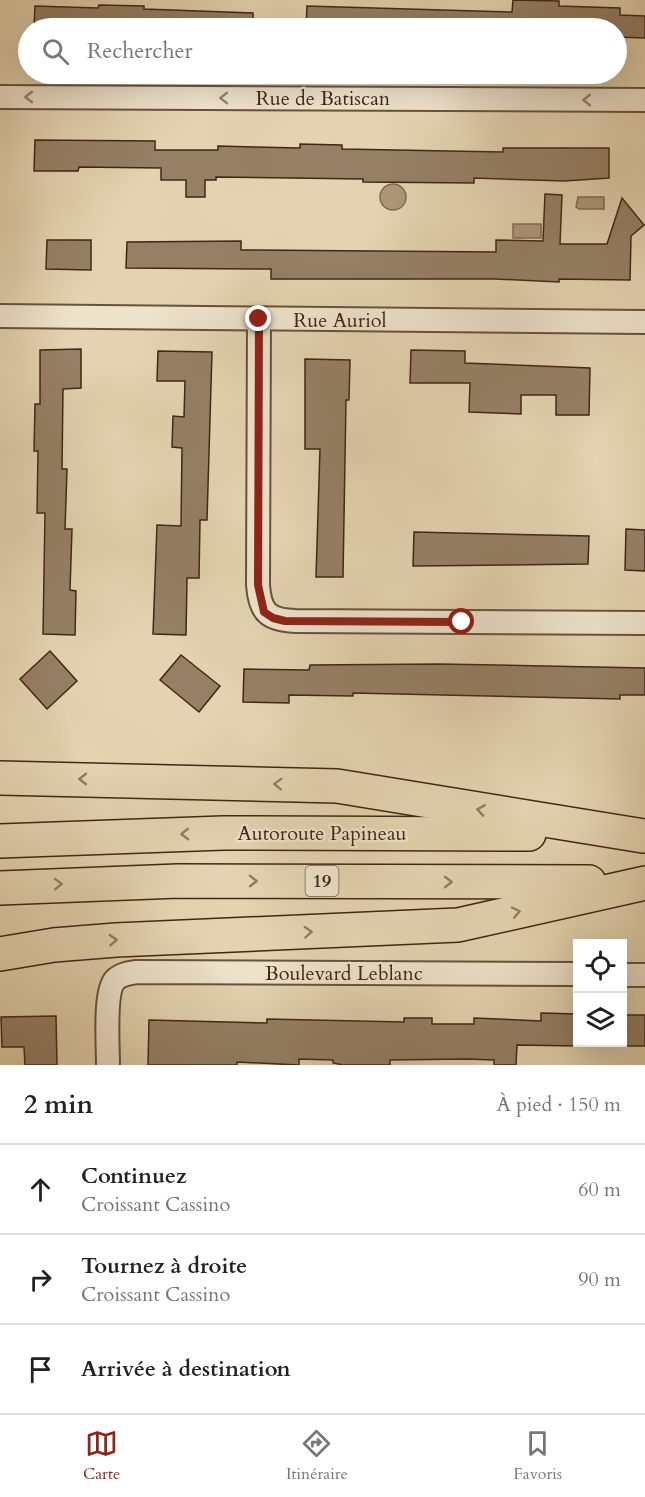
<!DOCTYPE html>
<html lang="fr">
<head>
<meta charset="utf-8">
<style>
	body { margin:0; font-family:Cardo,serif; background:#f2f2f2; color:#222 }
	.controls { position:absolute; right:18px; bottom:18px; display:grid; overflow:hidden; border-radius:0px; box-shadow:0 6px 24px #0002 }
	.controls button { width:54px; height:54px; display:grid; place-items:center; padding:0; border:0; border-bottom:2px solid #e0e0e0; background:#fff; color:#222; font:30px sans-serif }
	.stop { position:absolute; width:18px; height:18px; margin:-14px; border:4px solid #8f2418; border-radius:50%; background:#fff }
	.stop.end { background:#8f2418; border-color:#fff; box-shadow:0 2px 6px #0008 }
	.list { margin:0; padding:0; list-style:none }
	h2 { display:flex; justify-content:space-between; align-items:center; height:78px; margin:0; padding:0 24px; font-size:26px }
	h2 small { font-size:20px; font-weight:400; color:#767676 }
	.list li { display:grid; grid-template-columns:39px 1fr auto; gap:18px; align-items:center; box-sizing:border-box; height:90px; padding:0 24px; border-top:2px solid #e0e0e0 }
	.list b { display:block; font-size:22px; white-space:nowrap }
	.list p { margin:0; font-size:20px; white-space:nowrap; color:#767676 }
	.list em { font-size:20px; font-style:normal; color:#767676 }
	.icon { flex:none; width:33px; height:33px; fill:none; stroke:currentColor; stroke-width:2; stroke-linecap:round; stroke-linejoin:round }
	.map { position:relative; flex:none; width:645px; height:1065px; overflow:hidden }
	.search { position:absolute; background:#fff; box-shadow:0 6px 24px #0002; left:18px; right:18px; top:18px; height:66px; display:flex; align-items:center; gap:15px; box-sizing:border-box; padding:0 21px; border-radius:33px; color:#767676; font-size:22px }
	.sheet { height:348px; background:#fff }
	nav { display:flex; justify-content:space-around; align-items:center; box-sizing:border-box; height:84px; border-top:2px solid #e0e0e0; background:#fff; font-size:16px; color:#767676 }
	nav a { display:grid; justify-items:center; gap:3px }
	nav .on { color:#8f2418 }
	.map>svg:first-child { display:block }
	.water { fill:#ac987b; stroke:#816a52; stroke-width:1.5 }
	.building { fill:#958066; stroke:#412615; stroke-width:1.5 }
	.lines { fill:none; stroke-linecap:round; stroke-linejoin:round }
	.street-casing { stroke:#6a513c; stroke-width:26 }
	.highway-casing { stroke:#412615; stroke-width:36 }
	.street { stroke:#ede2cc; stroke-width:22 }
	.highway { stroke:#e3d3b0; stroke-width:33 }
	.oneway { stroke:#978470 }
	.oneway2 { stroke:#927c62 }
	.route { stroke:#8f2418; stroke-width:8 }
	.labels { text-anchor:middle; stroke-width:4.5; stroke-linejoin:round; paint-order:stroke }
	.shield { fill:#ede2cc; stroke:#755e4c; stroke-width:1.5 }
	.shield-label { font-size:18px; font-weight:bold; fill:#412615 }
	.street-label { font-size:20px; fill:#412615; stroke:#ede2cc }
</style>
</head>
<body>
<div class="map">
<svg width="645" height="1065" viewBox="0 0 645 1065">
	<rect width="100%" height="100%" fill="#e3d3b0"/>
	<filter id="stains"><feTurbulence type="fractalNoise" baseFrequency=".00333" numOctaves="4"/><feColorMatrix values="0 0 0 0 .2 0 0 0 0 .09 0 0 0 0 .02 0 0 0 .5 -.17"/></filter>
	<radialGradient id="worn" r=".72"><stop offset=".6" stop-color="#630" stop-opacity="0"/><stop offset="1" stop-color="#630" stop-opacity=".3"/></radialGradient>
	<g class="water">
		<circle cx="393" cy="197" r="13"/>
		<path d="M578,197H604V209H579L576,207Z"/>
		<rect x="513" y="224" width="28" height="14"/>
	</g>
	<g class="building">
		<path d="M513,0L559,1V6L620,8V15L645,16V38L616,37V28H306L307,6L512,12Z"/>
		<path d="M99,5L144,6V9L253,13V28H34L35,6L98,8Z"/>
		<path d="M35,140L155,141V150H218V146L300,148V144L342,145V149L503,152V148H609V178L564,181L474,178V183L363,182V179L216,177V180H205V197H186V180H161V168L79,167L78,171H34Z"/>
		<path d="M545,194L562,195L560,244H607L622,198L644,225L631,236L630,280L559,279V282L495,279H271V269L126,268L127,242L241,241V250L496,252V240L543,241Z"/>
		<path d="M47,240H91V270L46,269Z"/>
		<path d="M81,349V388L63,389L62,469H67L65,529H72L70,590L76,591L75,635L43,634L45,513H37L38,451H34L35,404H40V350Z"/>
		<path d="M411,350L465,351V363L590,368L589,415H556V395H521V414L469,412L470,383H410Z"/>
		<path d="M158,351L212,352L207,520H200L199,578H187L186,635L153,634L157,525L181,526L182,448L172,447L173,416L184,417L185,381H157Z"/>
		<path d="M305,359L350,360L349,400H346L343,577H316L320,449H305Z"/>
		<path d="M626,529L645,530V571L625,570Z"/>
		<path d="M414,532L589,536L588,564L413,566Z"/>
		<path d="M50,651L77,681L47,709L20,679Z"/>
		<path d="M181,655L220,686L199,712L160,680Z"/>
		<path d="M440,664L645,668V695H620V699L353,693V696L289,695V703L243,702L244,669L309,670L310,665Z"/>
		<path d="M541,1013L578,1014V1046L517,1045L516,1065H494V1060L467,1059L390,1060V1065H343L333,1063V1060L299,1059V1065L237,1062V1065H148L149,1020L267,1023V1019L404,1022V1018H432V1024H474V1018L541,1021Z"/>
		<rect x="622" y="1015" width="23" height="31"/>
		<path d="M56,1016L57,1065H25L24,1047H2L1,1017Z"/>
	</g>
	<g class="lines">
		<defs>
			<g id="street">
				<path d="M0,97L645,100"/>
				<path d="M0,316L645,322"/>
				<path d="M259,319L258,585C260,612 268,620 295,621L645,623"/>
				<path d="M622,975H645"/>
				<path d="M108,1065C108,1047 104,992 115,980C121,974 129,973 137,972L578,974"/>
			</g>
			<g id="highway">
				<path d="M0,778L337,786L643,836"/>
				<path d="M0,841L223,833L529,834"/>
				<path d="M0,888L178,881L589,882"/>
				<path d="M0,954L54,945L116,940L458,925L645,883"/>
			</g>
		</defs>
		<use href="#street" class="street-casing"/>
		<use href="#highway" class="highway-casing"/>
		<use href="#street" class="street"/>
		<use href="#highway" class="highway"/>
	</g>
	<defs><path id="oneway-chevron" d="M-2-3.5L2.5 0L-2 3.5" fill="none" stroke-width="1.6" stroke-linecap="round" stroke-linejoin="round" transform="scale(1.5)"/></defs>
	<g class="oneway">
		<use href="#oneway-chevron" transform="translate(29 97) rotate(-180)"/>
		<use href="#oneway-chevron" transform="translate(224 98) rotate(-180)"/>
		<use href="#oneway-chevron" transform="translate(587 100) rotate(-180)"/>
	</g>
	<g class="oneway2">
		<use href="#oneway-chevron" transform="translate(83 779) rotate(-180)"/>
		<use href="#oneway-chevron" transform="translate(278 784) rotate(-178)"/>
		<use href="#oneway-chevron" transform="translate(481 810) rotate(-171)"/>
		<use href="#oneway-chevron" transform="translate(185 834) rotate(179)"/>
		<use href="#oneway-chevron" transform="translate(253 881)"/>
		<use href="#oneway-chevron" transform="translate(448 882)"/>
		<use href="#oneway-chevron" transform="translate(58 884) rotate(-2)"/>
		<use href="#oneway-chevron" transform="translate(516 912) rotate(-12)"/>
		<use href="#oneway-chevron" transform="translate(308 932) rotate(-3)"/>
		<use href="#oneway-chevron" transform="translate(113 940) rotate(-3)"/>
	</g>
	<g class="lines">
		<path class="route" d="M259,319L258,585L264,612L273,618L285,621L462,622"/>
	</g>
	<g class="labels">
		<rect class="shield" x="305.5" y="866" width="33" height="30" rx="4.5"/>
		<g class="shield-label">
			<text x="322" y="887">19</text>
		</g>
		<g class="street-label">
			<text x="323" y="105">Rue de Batiscan</text>
			<text x="340" y="327">Rue Auriol</text>
			<text x="322" y="840">Autoroute Papineau</text>
			<text x="344" y="980">Boulevard Leblanc</text>
		</g>
	</g>
	<rect width="100%" height="100%" filter="url(#stains)"/>
	<rect width="100%" height="100%" fill="url(#worn)"/>
</svg>
<div class="controls">
<button><svg class="icon" aria-label="locate" viewBox="0 0 24 24"><circle cx="12" cy="12" r="6"/><path d="M12 2v4M12 18v4M2 12h4M18 12h4"/></svg></button>
<button><svg class="icon" aria-label="layers" viewBox="0 0 24 24"><path d="M12 4l9 5-9 5-9-5zM3 14l9 5 9-5"/></svg></button>
</div>
<div class="stop" style="left:462px;top:622px"></div>
<div class="stop end" style="left:259px;top:319px"></div>
<div class="search"><svg class="icon" aria-label="search" viewBox="0 0 24 24"><circle cx="10" cy="10" r="6"/><path d="M15 15l6 6"/></svg>Rechercher</div>
</div>
<section class="sheet">
<h2>2 min<small>À pied · 150 m</small></h2>
<ul class="list">
<li><svg class="icon" aria-label="ahead" viewBox="0 0 24 24"><path d="M12 20V5M6 11l6-6 6 6"/></svg><div><b>Continuez</b><p>Croissant Cassino</p></div><em>60 m</em></li>
<li><svg class="icon" aria-label="right" viewBox="0 0 24 24"><path d="M7 20v-9h11M14 6l5 5-5 5"/></svg><div><b>Tournez à droite</b><p>Croissant Cassino</p></div><em>90 m</em></li>
<li><svg class="icon" aria-label="arrive" viewBox="0 0 24 24"><path d="M6 21V4h12l-3 4 3 4H6"/></svg><div><b>Arrivée à destination</b></div></li>
</ul>
</section>
<nav>
<a class="on"><svg class="icon" aria-label="map" viewBox="0 0 24 24"><path d="M3 6l6-2 6 2 6-2v14l-6 2-6-2-6 2zM9 4v14M15 6v14"/></svg>Carte</a>
<a><svg class="icon" aria-label="directions" viewBox="0 0 24 24"><path d="M12 3l9 9-9 9-9-9zM9 14v-3h6M13 9l2 2-2 2"/></svg>Itinéraire</a>
<a><svg class="icon" aria-label="saved" viewBox="0 0 24 24"><path d="M7 4h10v16l-5-4-5 4z"/></svg>Favoris</a>
</nav>
</body>
</html>
